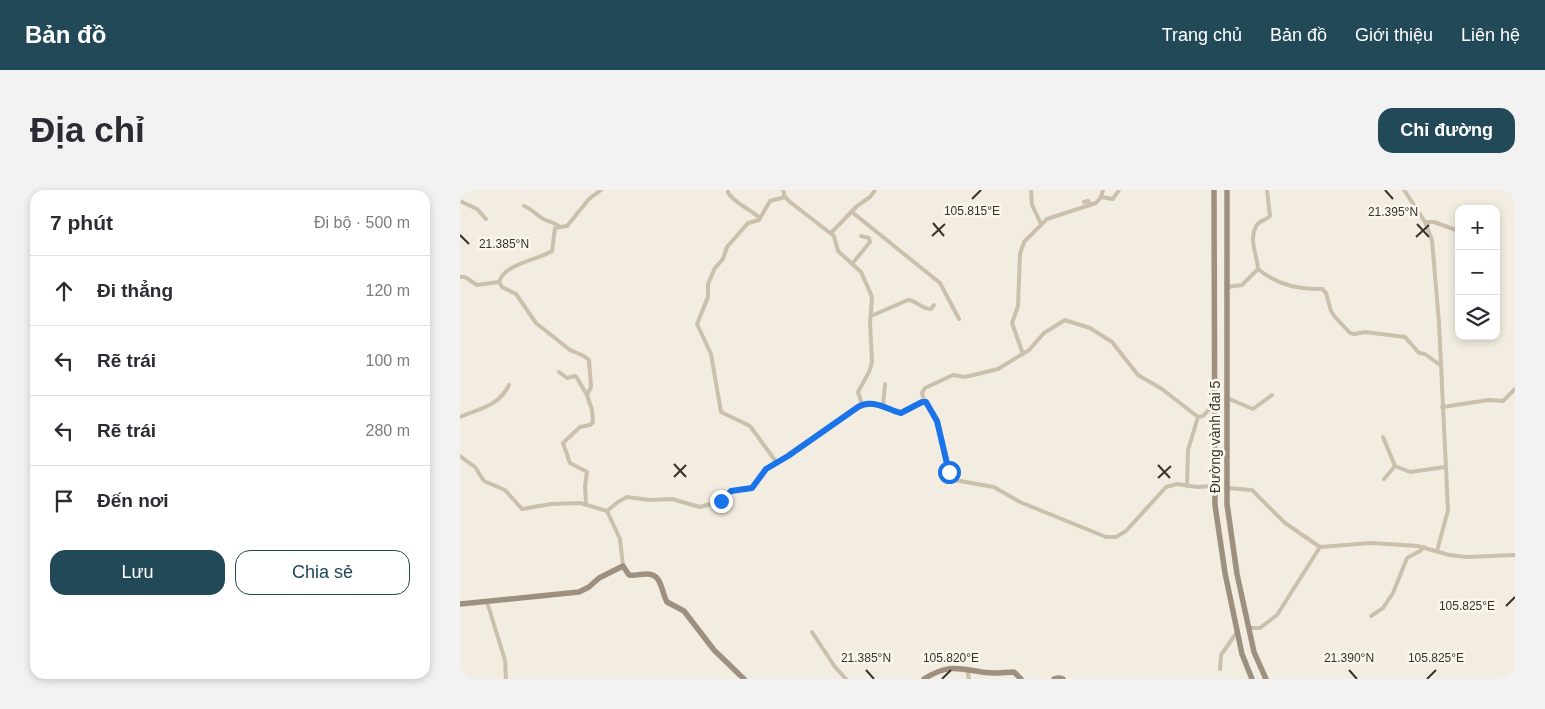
<!DOCTYPE html>
<html lang="vi">
<head>
<meta charset="utf-8">
<style>
	body { margin:0; font-family:Helvetica,sans-serif; background:#f2f2f3; color:#2b2b33 }
	.controls { position:absolute; right:15px; top:15px; display:grid; overflow:hidden; border-radius:10px; box-shadow:0 2px 8px #0003 }
	.controls button { width:45px; height:45px; display:grid; place-items:center; padding:0; border:0; border-bottom:1px solid #e1e1e2; background:#fff; color:#2b2b33; font:25px sans-serif }
	.stop { position:absolute; width:15px; height:15px; margin:-11px; border:4px solid #1a73e8; border-radius:50%; background:#fff }
	.stop.end { background:#1a73e8; border-color:#fff; box-shadow:0 1px 5px #0008 }
	.list { margin:0; padding:0; list-style:none }
	h2 { display:flex; justify-content:space-between; align-items:center; height:65px; margin:0; padding:0 20px; font-size:21px }
	h2 small { font-size:16px; font-weight:400; color:#7c7c81 }
	.list li { display:grid; grid-template-columns:32px 1fr auto; gap:15px; align-items:center; box-sizing:border-box; height:70px; padding:0 20px; border-top:1px solid #e1e1e2 }
	.list b { display:block; font-size:19px; white-space:nowrap }
	.list em { font-size:16px; font-style:normal; color:#7c7c81 }
	.actions { display:flex; gap:10px; padding:15px 20px }
	.actions a { flex:1; padding:11px 0; border:1px solid #224958; border-radius:15px; text-align:center; font-size:18px; color:#224958 }
	.actions .main { background:#224958; color:#fff }
	.icon { flex:none; width:28px; height:28px; fill:none; stroke:currentColor; stroke-width:2; stroke-linecap:round; stroke-linejoin:round }
	.map { position:relative; flex:none; width:1055px; height:489px; overflow:hidden; border-radius:15px }
	header { display:flex; align-items:center; gap:30px; box-sizing:border-box; height:70px; padding:0 25px; background:#224958; color:#fff }
	header strong { font-size:24px }
	nav { display:flex; gap:28px; margin-inline-start:auto; font-size:18px }
	.intro { display:flex; align-items:center; justify-content:space-between; box-sizing:border-box; height:120px; padding:0 30px }
	h1 { margin:0; font-size:35px }
	.button { padding:12px 22px; border-radius:15px; background:#224958; color:#fff; font-size:18px; font-weight:700 }
	main { display:flex; gap:30px; padding:0 30px }
	aside { flex:1; background:#fff; border-radius:15px; box-shadow:0 2px 8px #0003 }
	.map>svg:first-child { display:block }
	.lines { fill:none; stroke-linecap:round; stroke-linejoin:round }
	.street { stroke:#cac0ac; stroke-width:4 }
	.secondary { stroke:#9d907e; stroke-width:5.5 }
	.route { stroke:#1a73e8; stroke-width:6 }
	.ticks { fill:none; stroke:#38322b; stroke-width:2 }
	.labels { text-anchor:middle; stroke-width:5; stroke-linejoin:round; paint-order:stroke }
	.street-label { font-size:14px; fill:#38322b; stroke:#f9f6ec }
	.ticks-label { font-size:12px; text-anchor:middle; fill:#38322b; stroke:#f9f6ec; stroke-width:5; stroke-linejoin:round; paint-order:stroke }
</style>
</head>
<body>
<header>
<strong>Bản đồ</strong>
<nav><a>Trang chủ</a><a>Bản đồ</a><a>Giới thiệu</a><a>Liên hệ</a></nav>
</header>
<div class="intro"><h1>Địa chỉ</h1><a class="button">Chỉ đường</a></div>
<main>
<aside>
<h2>7 phút<small>Đi bộ · 500 m</small></h2>
<ul class="list">
<li><svg class="icon" aria-label="ahead" viewBox="0 0 24 24"><path d="M12 20V5M6 11l6-6 6 6"/></svg><div><b>Đi thẳng</b></div><em>120 m</em></li>
<li><svg class="icon" aria-label="left" viewBox="0 0 24 24"><path d="M17 20v-9H6M10 6l-5 5 5 5"/></svg><div><b>Rẽ trái</b></div><em>100 m</em></li>
<li><svg class="icon" aria-label="left" viewBox="0 0 24 24"><path d="M17 20v-9H6M10 6l-5 5 5 5"/></svg><div><b>Rẽ trái</b></div><em>280 m</em></li>
<li><svg class="icon" aria-label="arrive" viewBox="0 0 24 24"><path d="M6 21V4h12l-3 4 3 4H6"/></svg><div><b>Đến nơi</b></div></li>
</ul>
<div class="actions"><a class="main">Lưu</a><a>Chia sẻ</a></div>
</aside>
<div class="map">
<svg width="1055" height="489" viewBox="0 0 1055 489">
	<rect width="100%" height="100%" fill="#f2ede0"/>
	<g class="lines">
		<g class="street">
			<path d="M268,0V3C276,14 290,19 300,28"/>
			<path d="M323,0L325,7L330,12L374,46L378,61L401,82L410,102L412,108L410,133L412,172L409,182L398,202L402,214"/>
			<path d="M571,0L572,15L581,34"/>
			<path d="M944,0L965,32L972,50L979,133L988,320L977,361"/>
			<path d="M641,7L653,9L659,0"/>
			<path d="M0,11L17,19L26,29"/>
			<path d="M624,12L628,11L631,15"/>
			<path d="M64,16C72,19 77,26 85,30C91,32 95,33 100,37"/>
			<path d="M392,22L480,93L499,129"/>
			<path d="M965,32H974L999,41"/>
			<path d="M371,43L397,16L410,7L415,0"/>
			<path d="M392,74L410,52L409,48L401,46"/>
			<path d="M798,79C816,94 839,100 862,99L866,103L871,121L875,127L890,143L894,144L905,142L945,147L959,163L965,164L980,175"/>
			<path d="M0,87H5L17,95L39,92"/>
			<path d="M39,92L42,97L56,104L76,133L110,160L124,166L129,170L131,197L127,205L132,220L133,232L130,235L120,237L103,253L110,273L127,282L125,296L126,314"/>
			<path d="M39,92C45,73 78,70 92,61L95,38L107,36L129,9L141,0"/>
			<path d="M767,97L782,95L798,79C797,65 788,48 797,35C800,30 807,30 810,26L807,0"/>
			<path d="M411,126L448,110C457,110 460,119 471,119L474,115"/>
			<path d="M563,164L552,133L558,116L560,64L564,52L587,29L636,13L641,7L643,0"/>
			<path d="M99,182L107,188L115,186L117,188L127,205"/>
			<path d="M767,208L793,219L812,205"/>
			<path d="M754,214L743,226L738,227L702,199L678,185L652,152L630,138L605,130L584,143L569,160L538,179L505,187L493,185L465,198L462,203C464,214 472,220 477,230C483,247 482,277 494,290L534,297L560,312L646,347H656L666,341L706,297L717,294L737,297L755,296"/>
			<path d="M423,216L425,194"/>
			<path d="M982,217L1029,210L1043,211L1055,199"/>
			<path d="M0,227C20,218 38,217 49,195"/>
			<path d="M923,247L935,276L924,289"/>
			<path d="M0,266L15,277L24,291L45,300L62,319L91,314L120,313L147,321L160,349L163,376"/>
			<path d="M317,273L290,236L261,222L251,164L237,134L248,107V94L255,78L263,69L267,57L288,33L299,30L310,11L325,7"/>
			<path d="M935,276L950,282L985,277"/>
			<path d="M727,296L728,260L738,227"/>
			<path d="M767,298L792,300L825,333L860,357L911,353L958,356L989,365L1007,367L1055,365"/>
			<path d="M147,321L158,312L167,307L190,310L212,309L240,317L261,311L271,301L292,298L306,279L328,266L402,214L423,216L441,223L464,211"/>
			<path d="M27,412L45,470L46,489"/>
			<path d="M911,426L923,418L933,403L947,368L960,361L964,357"/>
			<path d="M789,438H800L817,425L860,357"/>
			<path d="M352,442L375,477L386,489"/>
			<path d="M507,479L509,489"/>
			<path d="M760,479L761,465L777,442"/>
		</g>
		<g class="secondary">
			<path d="M754,0L755,315L765,383L782,464L792,489"/>
			<path d="M767,0V314L777,384L794,462L806,489"/>
			<path d="M0,414L119,402L129,397L139,388L163,376L169,385C175,386 180,384 186,384C202,383 201,401 207,412L224,421L254,460L284,489"/>
			<path d="M464,489C494,470 503,482 534,483C541,483 548,482 554,482L561,489"/>
			<path d="M594,489L599,488L603,489"/>
		</g>
	</g>
	<g class="lines">
		<path class="route" d="M261,311L271,301L292,298L306,279L328,266L398,217C412,208 428,220 441,223L462,212H466L477,231L489,282"/>
	</g>
	<path class="ticks" d="M925,0L933,9M512,9L521,0M473,33L484,46M957,34L969,47M0,45L9,54M472,46L485,34M956,47L969,35M214,274L226,287M698,275L710,288M214,287L226,275M698,288L711,276M1046,416L1055,407M406,480L414,489M889,480L897,489M482,489L491,480M967,489L976,480"/>
	<g class="labels">
		<g class="street-label">
			<text transform="translate(755 247) rotate(-90)" y="5">Đường vành đai 5</text>
		</g>
	</g>
	<g class="ticks-label">
		<text x="512" y="25">105.815°E</text>
		<text x="933" y="26">21.395°N</text>
		<text x="44" y="58">21.385°N</text>
		<text x="1007" y="420">105.825°E</text>
		<text x="406" y="472">21.385°N</text>
		<text x="889" y="472">21.390°N</text>
		<text x="491" y="472">105.820°E</text>
		<text x="976" y="472">105.825°E</text>
	</g>
</svg>
<div class="controls">
<button>+</button>
<button>−</button>
<button><svg class="icon" aria-label="layers" viewBox="0 0 24 24"><path d="M12 4l9 5-9 5-9-5zM3 14l9 5 9-5"/></svg></button>
</div>
<div class="stop" style="left:489px;top:282px"></div>
<div class="stop end" style="left:261px;top:311px"></div>
</div>
</main>
</body>
</html>
